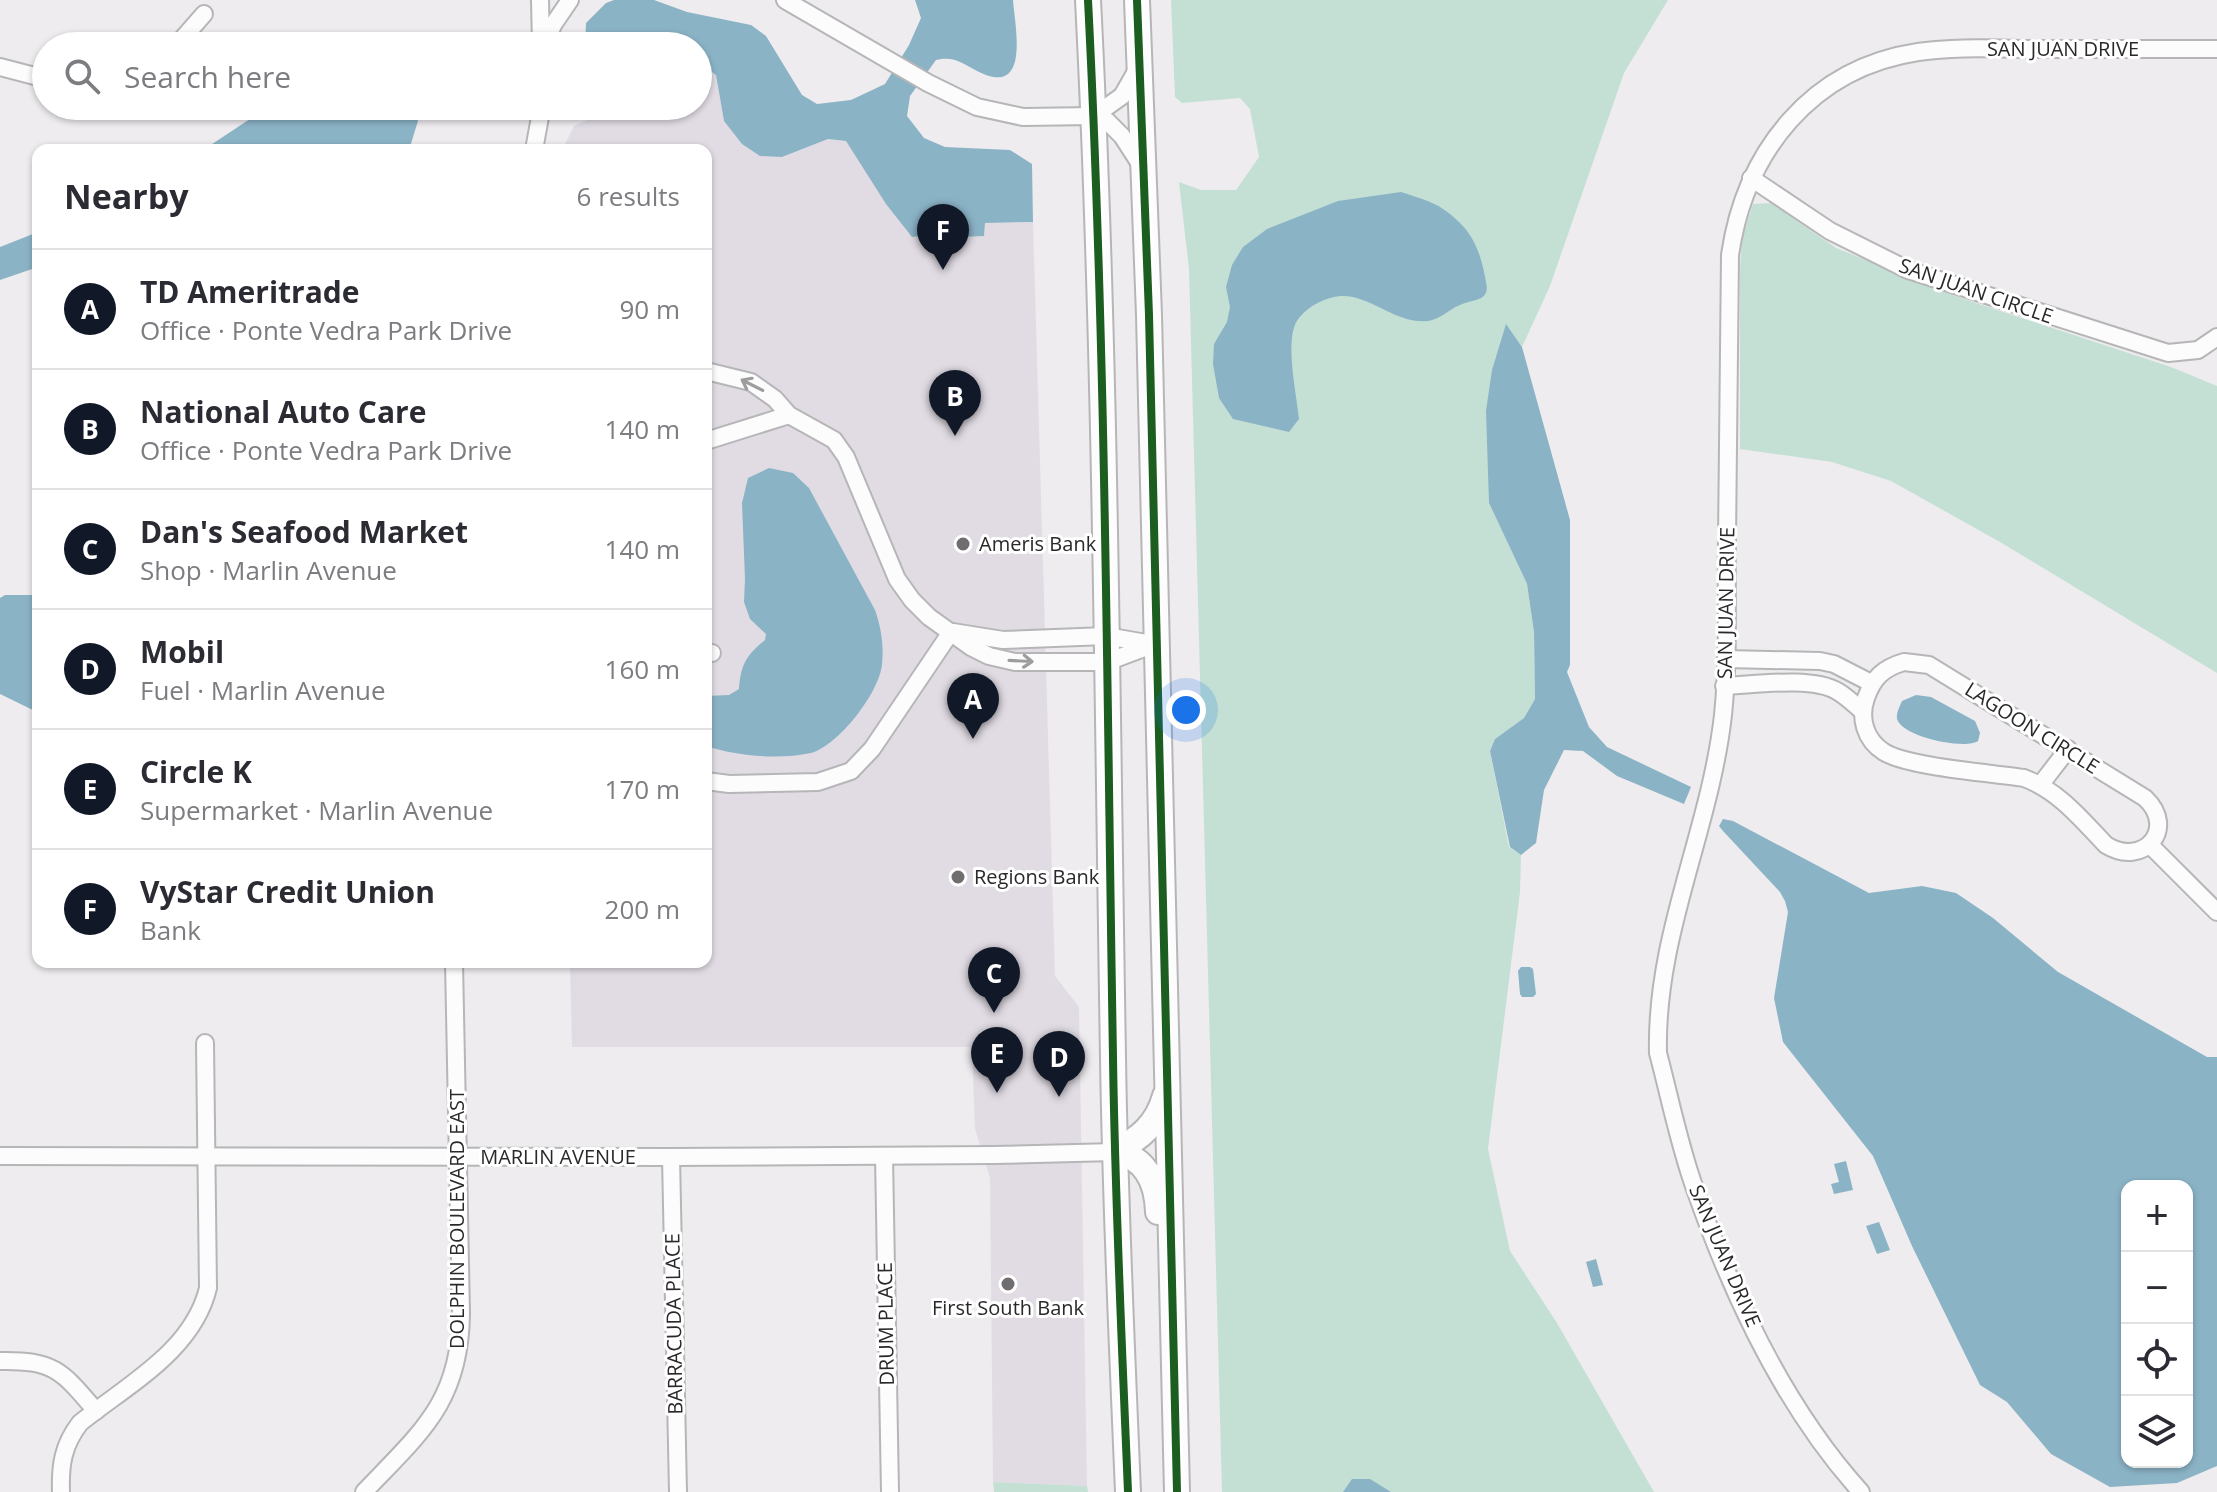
<!DOCTYPE html>
<html lang="en">
<head>
<meta charset="utf-8">
<style>
	body { margin:0; font-family:"Open Sans",sans-serif; background:#f2f2f3; color:#2b2b33 }
	.controls { position:absolute; right:24px; bottom:24px; display:grid; overflow:hidden; border-radius:16px; box-shadow:0 2px 6px #0004 }
	.controls button { width:72px; height:72px; display:grid; place-items:center; padding:0; border:0; border-bottom:2px solid #e1e1e2; background:#fff; color:#2b2b33; font:40px sans-serif }
	.you { position:absolute; left:1186px; top:710px; width:28px; height:28px; margin:-20px; border:6px solid #fff; border-radius:50%; background:#1a73e8; box-shadow:0 0 0 12px #1a73e833 }
	.badge { display:grid; place-items:center; width:52px; height:52px; border-radius:50%; background:#111827; color:#fff; font-size:26px; font-weight:700 }
	.pin { position:absolute; translate:-50% -66px; filter:drop-shadow(0 2px 4px #0008) }
	.pin::after { content:''; position:absolute; top:42px; width:28px; height:24px; background:inherit; clip-path:polygon(0 0,100% 0,50% 100%) }
	.list { margin:0; padding:0; list-style:none }
	h2 { display:flex; justify-content:space-between; align-items:center; height:104px; margin:0; padding:0 32px; font-size:34px }
	h2 small { font-size:26px; font-weight:400; color:#7c7c81 }
	.list li { display:grid; grid-template-columns:52px 1fr auto; gap:24px; align-items:center; box-sizing:border-box; height:120px; padding:0 32px; border-top:2px solid #e1e1e2 }
	.list b { display:block; font-size:30px; white-space:nowrap }
	.list p { margin:0; font-size:26px; white-space:nowrap; color:#7c7c81 }
	.list em { font-size:26px; font-style:normal; color:#7c7c81 }
	.icon { flex:none; width:44px; height:44px; fill:none; stroke:currentColor; stroke-width:2; stroke-linecap:round; stroke-linejoin:round }
	.map { position:relative; flex:none; width:2217px; height:1492px; overflow:hidden }
	.search { position:absolute; background:#fff; box-shadow:0 2px 6px #0004; left:32px; top:32px; width:680px; height:88px; display:flex; align-items:center; gap:20px; box-sizing:border-box; padding:0 28px; border-radius:44px; color:#7c7c81; font-size:30px }
	.panel { position:absolute; background:#fff; box-shadow:0 2px 6px #0004; left:32px; top:144px; width:680px; height:824px; border-radius:16px }
	.map>svg:first-child { display:block }
	.built { fill:#e1dce4 }
	.green { fill:#c4e0d4 }
	.water { fill:#8bb3c6; fill-rule:evenodd }
	.lines { fill:none; stroke-linecap:round; stroke-linejoin:round }
	.street-casing { stroke:#b6b5b7; stroke-width:20 }
	.primary-casing { stroke:#b6b5b7; stroke-width:28 }
	.street { stroke:#fcfcfd; stroke-width:16 }
	.primary { stroke:#fcfcfd; stroke-width:24 }
	.cycleway-casing { stroke:#fff; stroke-width:13 }
	.cycleway { stroke:#1b5e20; stroke-width:8 }
	.oneway { stroke:#9e9d9e }
	.poi-dot { fill:#6f6d6f; stroke:#fff; stroke-width:3 }
	.labels { text-anchor:middle; stroke-width:6; stroke-linejoin:round; paint-order:stroke }
	.street-label { font-size:20px; fill:#2a282a; stroke:#fff }
	.poi-label { font-size:20px; fill:#2a282a; stroke:#fff; text-anchor:start }
</style>
</head>
<body>
<div class="map">
<svg width="2217" height="1492" viewBox="0 0 2217 1492">
	<rect width="100%" height="100%" fill="#eeecef"/>
	<path class="built" d="M698,62L716,75L724,121L782,157L828,139L846,141L912,237L949,233L965,237L984,236L985,223L1033,222L1055,976L1079,1007L1087,1486L993,1482L990,1178L975,1129L972,1047H572L570,962H706V150H562L574,126L600,114L608,106H698Z"/>
	<g class="green">
		<path d="M1171,0H1668L1624,73L1550,286L1522,347L1506,325L1489,503L1527,584L1534,632L1535,699L1524,718L1495,739L1490,751L1509,847L1521,855L1520,892L1488,1149L1510,1251L1557,1323L1654,1492H1222L1189,269L1179,182L1201,190H1236L1259,157L1250,109L1240,98L1182,103L1175,97Z"/>
		<path d="M1771,203L1836,248L1961,298L2171,367L2217,386V673L2000,542L1891,481L1832,462L1740,449V268L1742,239L1753,204Z"/>
		<path d="M993,1482L1087,1486L1088,1492H994Z"/>
	</g>
	<g class="water">
		<path d="M614,0H654L687,12L751,25L766,36L802,95L817,104L851,100L885,84L909,45L921,18L915,0H1013C1015,27 1031,99 977,71C961,63 955,56 936,60L910,96L907,116L924,138L945,147L1010,150L1032,164L1033,222L985,223L984,236L965,237L949,233L912,237L886,204L846,141L828,139L782,157L760,156L742,144L724,121L716,75L698,62V46H585L586,23L606,3Z"/>
		<path d="M274,106H412L418,121L409,150H203L262,111Z"/>
		<path d="M1401,192C1428,201 1438,202 1459,222C1476,238 1482,259 1486,282C1490,299 1478,299 1465,303C1451,307 1440,320 1428,321C1395,324 1371,295 1341,296C1326,297 1308,306 1299,318C1283,336 1297,395 1299,419L1289,432L1233,419L1219,398L1213,364L1214,344L1227,322L1230,307L1226,287L1232,265L1243,247L1267,229L1338,201Z"/>
		<path d="M38,232V267L0,280V247Z"/>
		<path d="M1506,324L1522,347L1570,520V665L1567,672L1589,727L1607,747L1691,787L1684,804L1617,776L1583,751L1564,750L1544,790L1536,843L1521,855L1510,847L1490,751L1495,739L1524,718L1535,699L1534,632L1527,584L1489,503L1486,411L1492,370Z"/>
		<path d="M769,468L793,473L809,488L875,610C881,627 884,645 882,664C880,692 838,746 811,753C779,760 736,756 706,746V696L729,695L739,689C741,664 746,656 765,640L766,634L750,619L744,602L745,579L742,503L748,478Z"/>
		<path d="M5,595H38V715L37,712L0,694V598Z"/>
		<path d="M1916,695L1931,697L1975,721L1980,733L1978,741C1965,750 1902,737 1897,719C1896,713 1900,706 1902,701Z"/>
		<path d="M1723,819L1733,821L1869,893L1922,886L1956,893L1993,918L2058,972L2207,1057H2217V1466L2177,1483L2110,1487L2051,1454L2007,1402L1980,1385L1912,1246L1873,1156L1783,1042L1774,998L1788,912L1785,901L1780,892L1723,831L1719,826ZM2127,1186H2187V1462H2127Z"/>
		<path d="M1521,967H1530L1533,969L1536,994L1533,997H1522L1520,994L1518,971Z"/>
		<path d="M1846,1161L1853,1190L1834,1194L1831,1184L1839,1182L1834,1164Z"/>
		<path d="M1879,1222L1890,1250L1877,1254L1866,1226Z"/>
		<path d="M1596,1259L1603,1285L1593,1287L1586,1262Z"/>
		<path d="M1352,1479H1370L1391,1492H1343Z"/>
	</g>
	<g class="lines">
		<defs>
			<g id="street">
				<path d="M540,0L541,46"/>
				<path d="M785,0L928,83L977,107L1023,117L1094,116L1107,121L1122,136L1142,167"/>
				<path d="M176,46L204,14"/>
				<path d="M544,46L553,25L570,0"/>
				<path d="M0,67L46,79"/>
				<path d="M1094,116L1122,96L1138,68"/>
				<path d="M534,150L542,106"/>
				<path d="M1751,178L1830,231L1908,270L2168,353L2198,350L2217,337"/>
				<path d="M706,371L751,382L775,399L789,415L834,440L846,457L897,579L912,600L929,617L971,647L989,656L1015,662H1107L1155,644"/>
				<path d="M706,441L789,415"/>
				<path d="M953,632L1003,640L1106,636L1152,644"/>
				<path d="M706,653H712"/>
				<path d="M1726,659L1820,661L1834,664L1871,683"/>
				<path d="M1904,662L1929,665L2145,798C2178,829 2143,868 2106,845C2081,819 2059,791 2024,778C1992,773 1908,767 1884,752C1865,740 1859,718 1866,698C1873,678 1883,668 1904,662Z"/>
				<path d="M1724,686C1754,685 1811,676 1837,691C1846,696 1854,704 1862,711"/>
				<path d="M706,781L729,784L818,782L851,771L872,749L951,632"/>
				<path d="M2041,784L2068,749"/>
				<path d="M2150,845L2217,912"/>
				<path d="M0,1156L671,1157L994,1155L1115,1152"/>
				<path d="M884,1156L890,1492"/>
				<path d="M671,1157L678,1492"/>
				<path d="M0,1361C54,1360 62,1371 96,1411"/>
				<path d="M61,1492C60,1465 63,1445 80,1423C127,1385 193,1351 208,1288L205,1043"/>
				<path d="M364,1492C421,1432 460,1402 461,1314L454,962"/>
				<path d="M1861,1492C1784,1407 1732,1295 1695,1189C1679,1145 1670,1098 1658,1053C1655,935 1710,831 1723,715C1729,657 1726,598 1727,540C1728,445 1729,350 1730,255C1745,152 1811,68 1918,52C1958,46 2000,49 2040,49C2099,49 2158,49 2217,49"/>
			</g>
			<g id="primary">
				<path d="M1088,0C1106,352 1107,705 1113,1057C1115,1202 1122,1347 1128,1492"/>
				<path d="M1137,0L1149,315L1177,1492"/>
				<path d="M1115,1152C1146,1157 1157,1183 1158,1212"/>
				<path d="M1115,1152C1140,1138 1157,1125 1165,1096"/>
			</g>
		</defs>
		<use href="#street" class="street-casing"/>
		<use href="#primary" class="primary-casing"/>
		<use href="#street" class="street"/>
		<use href="#primary" class="primary"/>
		<defs>
			<g id="cycleway">
				<path d="M1088,0C1106,352 1107,705 1113,1057C1115,1202 1122,1347 1128,1492"/>
				<path d="M1137,0L1149,315L1177,1492"/>
			</g>
		</defs>
		<use href="#cycleway" class="cycleway-casing"/>
		<use href="#cycleway" class="cycleway"/>
	</g>
	<defs><path id="oneway-shaft" d="M-6 0H5M1.5-3L5.5 0L1.5 3" fill="none" stroke-width="1.6" stroke-linecap="round" stroke-linejoin="round" transform="scale(2)"/></defs>
	<g class="oneway">
		<use href="#oneway-shaft" transform="translate(752 385) rotate(-153)"/>
		<use href="#oneway-shaft" transform="translate(1021 661) rotate(3)"/>
	</g>
	<g class="poi-dot">
		<circle cx="963" cy="544" r="8"/>
		<circle cx="958" cy="877" r="8"/>
		<circle cx="1008" cy="1284" r="8"/>
	</g>
	<g class="labels">
		<g class="street-label">
			<text x="2063" y="56">SAN JUAN DRIVE</text>
			<text transform="translate(1976 291) rotate(19)" y="7">SAN JUAN CIRCLE</text>
			<text transform="translate(1726 603) rotate(-89)" y="7">SAN JUAN DRIVE</text>
			<text transform="translate(2032 728) rotate(32)" y="7">LAGOON CIRCLE</text>
			<text x="558" y="1164">MARLIN AVENUE</text>
			<text transform="translate(457 1219) rotate(-90)" y="7">DOLPHIN BOULEVARD EAST</text>
			<text transform="translate(1725 1256) rotate(67)" y="7">SAN JUAN DRIVE</text>
			<text transform="translate(674 1324) rotate(-91)" y="7">BARRACUDA PLACE</text>
			<text transform="translate(886 1324) rotate(-91)" y="7">DRUM PLACE</text>
		</g>
		<g class="poi-label">
			<text x="979" y="551">Ameris Bank</text>
			<text x="974" y="884">Regions Bank</text>
			<text x="1008" y="1315" text-anchor="middle">First South Bank</text>
		</g>
	</g>
</svg>
<div class="controls">
<button>+</button>
<button>−</button>
<button><svg class="icon" aria-label="locate" viewBox="0 0 24 24"><circle cx="12" cy="12" r="6"/><path d="M12 2v4M12 18v4M2 12h4M18 12h4"/></svg></button>
<button><svg class="icon" aria-label="layers" viewBox="0 0 24 24"><path d="M12 4l9 5-9 5-9-5zM3 14l9 5 9-5"/></svg></button>
</div>
<div class="you"></div>
<div class="pin badge" style="left:973px;top:739px">A</div>
<div class="pin badge" style="left:955px;top:436px">B</div>
<div class="pin badge" style="left:994px;top:1013px">C</div>
<div class="pin badge" style="left:1059px;top:1097px">D</div>
<div class="pin badge" style="left:997px;top:1093px">E</div>
<div class="pin badge" style="left:943px;top:270px">F</div>
<div class="search"><svg class="icon" aria-label="search" viewBox="0 0 24 24"><circle cx="10" cy="10" r="6"/><path d="M15 15l6 6"/></svg>Search here</div>
<section class="panel">
<h2>Nearby<small>6 results</small></h2>
<ul class="list">
<li><span class="badge">A</span><div><b>TD Ameritrade</b><p>Office · Ponte Vedra Park Drive</p></div><em>90 m</em></li>
<li><span class="badge">B</span><div><b>National Auto Care</b><p>Office · Ponte Vedra Park Drive</p></div><em>140 m</em></li>
<li><span class="badge">C</span><div><b>Dan's Seafood Market</b><p>Shop · Marlin Avenue</p></div><em>140 m</em></li>
<li><span class="badge">D</span><div><b>Mobil</b><p>Fuel · Marlin Avenue</p></div><em>160 m</em></li>
<li><span class="badge">E</span><div><b>Circle K</b><p>Supermarket · Marlin Avenue</p></div><em>170 m</em></li>
<li><span class="badge">F</span><div><b>VyStar Credit Union</b><p>Bank</p></div><em>200 m</em></li>
</ul>
</section>
</div>
</body>
</html>
